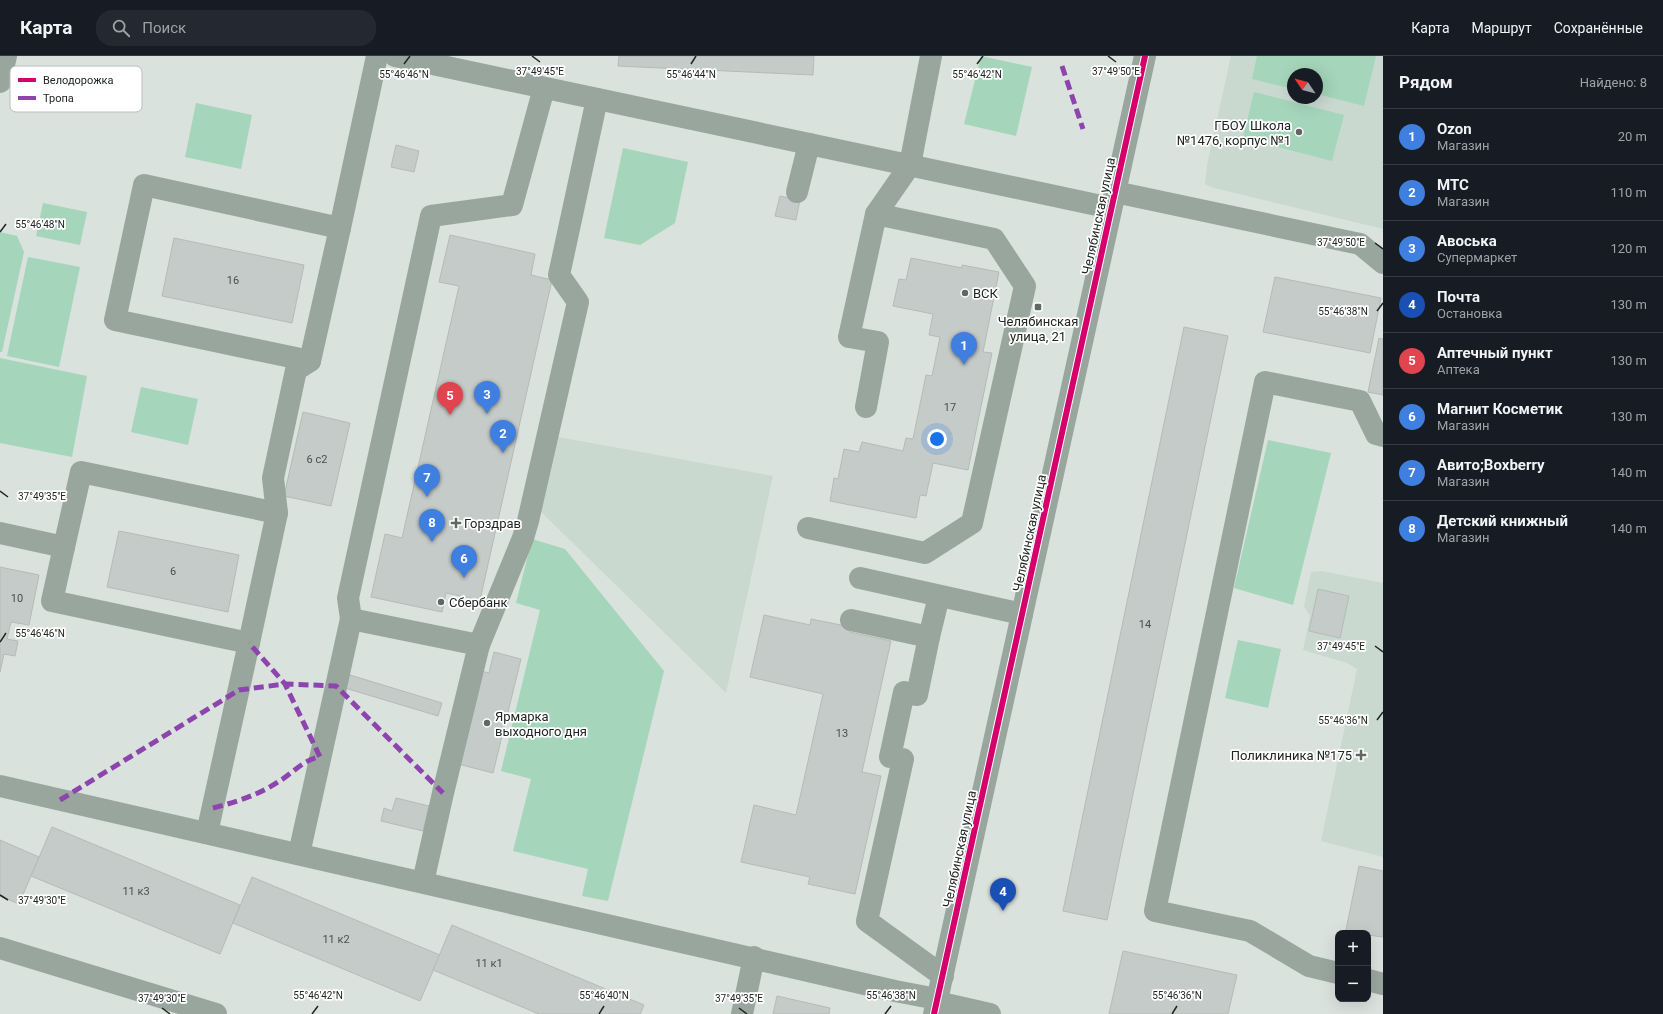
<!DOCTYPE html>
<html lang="ru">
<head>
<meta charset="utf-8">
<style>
	body { margin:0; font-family:Roboto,sans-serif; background:#242831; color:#f1f3f6 }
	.controls { position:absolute; right:12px; bottom:12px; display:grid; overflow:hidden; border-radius:8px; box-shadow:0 4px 16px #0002 }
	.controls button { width:36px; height:36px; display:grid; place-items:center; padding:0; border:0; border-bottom:1px solid #363941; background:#171b24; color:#f1f3f6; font:20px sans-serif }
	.compass { position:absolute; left:1287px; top:12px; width:36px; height:36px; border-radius:50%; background:#171b24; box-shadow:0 4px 16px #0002; rotate:305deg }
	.you { position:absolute; left:937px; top:383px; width:14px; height:14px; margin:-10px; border:3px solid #fff; border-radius:50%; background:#1a73e8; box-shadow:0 0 0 6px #1a73e833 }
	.badge { display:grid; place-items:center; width:26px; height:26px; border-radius:50%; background:#616863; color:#fff; font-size:13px; font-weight:700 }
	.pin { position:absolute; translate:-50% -33px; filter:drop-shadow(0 1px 2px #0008) }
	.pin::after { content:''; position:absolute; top:21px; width:14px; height:12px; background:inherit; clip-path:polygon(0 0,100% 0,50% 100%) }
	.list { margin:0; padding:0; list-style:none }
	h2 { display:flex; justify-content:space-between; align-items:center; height:52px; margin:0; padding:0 16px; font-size:17px }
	h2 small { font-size:13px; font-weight:400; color:#9ea1a6 }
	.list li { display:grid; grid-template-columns:26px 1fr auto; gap:12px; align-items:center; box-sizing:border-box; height:56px; padding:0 16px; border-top:1px solid #363941 }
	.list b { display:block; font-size:15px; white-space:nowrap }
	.list p { margin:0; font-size:13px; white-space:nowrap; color:#9ea1a6 }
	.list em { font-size:13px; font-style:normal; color:#9ea1a6 }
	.icon { flex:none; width:22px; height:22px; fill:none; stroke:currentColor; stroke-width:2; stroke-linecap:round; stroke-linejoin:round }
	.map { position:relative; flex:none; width:1383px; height:958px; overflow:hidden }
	header { display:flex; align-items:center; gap:24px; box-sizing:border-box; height:56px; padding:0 20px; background:#171b24; border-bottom:1px solid #363941 }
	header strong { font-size:19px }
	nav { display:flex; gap:22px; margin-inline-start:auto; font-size:14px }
	.search { width:280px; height:36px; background:#242831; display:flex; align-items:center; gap:10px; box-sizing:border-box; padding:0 14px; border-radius:16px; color:#9ea1a6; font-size:15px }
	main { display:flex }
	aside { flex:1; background:#171b24 }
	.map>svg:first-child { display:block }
	.built { fill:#c9d9cf; fill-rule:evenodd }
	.green { fill:#a5d5ba }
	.building { fill:#c5cbc8; stroke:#b5bbb7 }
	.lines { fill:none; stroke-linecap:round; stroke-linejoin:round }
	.minor { stroke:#99a69e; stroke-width:22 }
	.quiet { stroke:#8e44ad; stroke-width:5; stroke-dasharray:10 5; stroke-linecap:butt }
	.cycleway-casing { stroke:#fff; stroke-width:8 }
	.cycleway { stroke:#d6006c; stroke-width:6 }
	.ticks { fill:none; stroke:#202622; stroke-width:1.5 }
	.poi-dot { fill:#616863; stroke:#fff; stroke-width:1.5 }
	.labels { text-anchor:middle; stroke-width:3.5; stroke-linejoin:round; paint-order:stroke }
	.number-label { font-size:11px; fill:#494f4c }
	.poi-label { font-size:13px; fill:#202622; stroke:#fff; text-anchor:start }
	.street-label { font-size:13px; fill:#202622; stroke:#fff }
	.key { fill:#fff; stroke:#bcbebd; stroke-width:1 }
	.key-label { font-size:11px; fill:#202622 }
	.ticks-label { font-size:10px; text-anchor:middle; fill:#202622; stroke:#fff; stroke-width:3.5; stroke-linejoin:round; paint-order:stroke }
</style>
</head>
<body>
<header>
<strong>Карта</strong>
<div class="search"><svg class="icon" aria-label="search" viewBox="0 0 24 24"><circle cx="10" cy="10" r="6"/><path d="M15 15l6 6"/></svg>Поиск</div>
<nav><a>Карта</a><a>Маршрут</a><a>Сохранённые</a></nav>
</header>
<main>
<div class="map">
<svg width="1383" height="958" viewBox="0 0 1383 958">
	<rect width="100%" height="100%" fill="#dae2dd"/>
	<g class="built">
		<path d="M1231,0H1383V173L1214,132L1205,128L1207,109ZM1293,18H1317V42H1293Z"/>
		<path d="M547,379L773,420L726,637L532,447Z"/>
		<path d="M1322,515L1383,527V801L1321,785L1357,613L1347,607L1303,594L1310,560L1304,550L1311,516Z"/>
	</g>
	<g class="green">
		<path d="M981,0L1032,11L1016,80L964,68Z"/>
		<path d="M1257,0H1376L1364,50L1317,38V18H1293V33L1252,23Z"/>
		<path d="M1254,36L1344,59L1332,105L1243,82Z"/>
		<path d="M196,47L252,59L241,113L185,101Z"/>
		<path d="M623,92L688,106L675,167L640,189L604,182Z"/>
		<path d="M43,147L87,156L80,189L36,180Z"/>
		<path d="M0,176L17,180L24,196L2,296H0Z"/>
		<path d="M28,201L80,211L59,311L7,300Z"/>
		<path d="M0,302L87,320L72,401L0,387Z"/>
		<path d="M141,331L198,343L188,389L131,376Z"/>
		<path d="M1268,384L1331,397L1293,549L1234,532Z"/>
		<path d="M532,483L565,493L664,615L608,845L582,840L588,813L513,795L531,723L501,715L540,554L516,547Z"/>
		<path d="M1238,584L1281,593L1268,652L1225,642Z"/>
	</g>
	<g class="building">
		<path d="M619,0H814L813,19L618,10Z"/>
		<path d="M396,89L419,95L414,116L391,111Z"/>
		<path d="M780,140L800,144L796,164L775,160Z"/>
		<path d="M450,179L535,198L531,219L552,224L480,544L446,537L442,556L371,541L385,478L402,482L459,230L439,226Z"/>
		<path d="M174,182L304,209L292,267L162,240Z"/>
		<path d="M911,202L962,212V209L999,216L983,296L992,297L968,414L933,407L926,440L920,439L916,462L830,445L834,422L838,423L844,393L859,396L862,386L903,395L906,382L913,383L926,319L932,320L940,281L929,279L933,258L893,250L899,223L906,224Z"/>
		<path d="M1275,221L1381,242L1370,297L1263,276Z"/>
		<path d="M1184,271L1228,280L1107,864L1063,855Z"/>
		<path d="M1379,282L1383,283V339L1368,336Z"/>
		<path d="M303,356L350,367L331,450L284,440Z"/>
		<path d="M119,475L239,499L228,556L107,531Z"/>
		<path d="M0,511L39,519L29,569L11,566L7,583L18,585L15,600L4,598L0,616Z"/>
		<path d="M1318,533L1349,540L1340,582L1309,575Z"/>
		<path d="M764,559L810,569L811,563L851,571L850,576L891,585L862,716L881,720L855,838L808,828L810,821L741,806L754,749L796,759L823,638L750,621Z"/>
		<path d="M494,596L521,603L493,717L454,707L477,614L489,617Z"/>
		<path d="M350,619L442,647L438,660L345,632Z"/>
		<path d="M396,742L429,750L423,775L381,765L384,752L392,755Z"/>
		<path d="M52,771L240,849L220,898L31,820Z"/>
		<path d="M0,784L39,801L19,848L0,840Z"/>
		<path d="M1359,810L1383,815V881L1368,879V877L1346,874Z"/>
		<path d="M252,821L440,899L420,945L233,867Z"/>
		<path d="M452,869L644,949L640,958H539L433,914Z"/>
		<path d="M1123,895L1237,919L1228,958H1109Z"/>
		<path d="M777,940L830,952L829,958H773Z"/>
	</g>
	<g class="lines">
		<g class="minor">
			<path d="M395,0L1111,152"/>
			<path d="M0,26L6,0"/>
			<path d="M144,129L340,172L310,305L115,264Z"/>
			<path d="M797,136L809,88"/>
			<path d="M1115,136L1360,188L1383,207"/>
			<path d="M876,158L910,109L931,0"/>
			<path d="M340,172L377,0"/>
			<path d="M277,457L273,422L296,314L310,305"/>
			<path d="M808,472L925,497L972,467L1025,230L994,183L876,158L849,281L878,286L866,351"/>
			<path d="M0,477L64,491L52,545L249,587L207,777"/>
			<path d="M64,491L81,416L277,457L249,587"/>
			<path d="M860,522L1022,558"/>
			<path d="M351,563L348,542L431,160L512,149L544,32"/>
			<path d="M851,564L929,581L917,639L904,636L890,701L903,703L867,865L943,920"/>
			<path d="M929,581L939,540"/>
			<path d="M0,730L895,935L937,943"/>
			<path d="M299,798L351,563L479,589"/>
			<path d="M423,826L443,737L479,589L523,482L528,465L578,246L559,219L597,43"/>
			<path d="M0,892L216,958"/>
			<path d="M1338,917L1309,910L1250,875L1155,855L1265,326L1360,345L1376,378L1383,380"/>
			<path d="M1368,924L1383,928"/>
			<path d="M937,946L990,958"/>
			<path d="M742,958L754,901"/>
			<path d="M934,958L1145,0"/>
		</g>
		<g class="quiet">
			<path d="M1062,10L1083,73"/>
			<path d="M60,744L239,634L285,628L336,630L443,737"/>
			<path d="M213,752C236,746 258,739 278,726C292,718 304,703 320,701L285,628L249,587"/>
		</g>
		<defs>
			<path id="cycleway" d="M934,958L1145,0"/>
		</defs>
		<use href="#cycleway" class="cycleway-casing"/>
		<use href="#cycleway" class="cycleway"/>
	</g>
	<path class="ticks" d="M532,0L540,6M1108,0L1116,6M404,8L410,0M691,8L696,0M977,8L983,0M0,176L6,168M1375,187L1383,193M1377,255L1383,247M0,435L8,441M0,586L6,577M1375,590L1383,596M1377,664L1383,656M0,839L8,844M162,952L170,958M739,952L747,958M312,958L318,950M599,958L604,950M885,958L891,950M1172,958L1177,950"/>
	<g class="poi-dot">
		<circle cx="1299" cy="76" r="4"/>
		<circle cx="965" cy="237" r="4"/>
		<rect x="1034" y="247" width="8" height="8" rx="2"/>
		<path d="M454 461h4v4h4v4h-4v4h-4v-4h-4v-4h4z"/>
		<circle cx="441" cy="546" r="4"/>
		<circle cx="487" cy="667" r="4"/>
		<path d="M1359 693h4v4h4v4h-4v4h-4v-4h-4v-4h4z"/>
	</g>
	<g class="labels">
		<g class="number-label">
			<text x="233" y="228">16</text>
			<text x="950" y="355">17</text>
			<text x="317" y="407">6 с2</text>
			<text x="173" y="519">6</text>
			<text x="17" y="546">10</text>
			<text x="1145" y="572">14</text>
			<text x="842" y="681">13</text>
			<text x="136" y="839">11 к3</text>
			<text x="336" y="887">11 к2</text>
			<text x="489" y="911">11 к1</text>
		</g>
		<g class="poi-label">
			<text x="1291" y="74" text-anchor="end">ГБОУ Школа<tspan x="1291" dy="15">№1476, корпус №1</tspan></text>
			<text x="973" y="242">ВСК</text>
			<text x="1038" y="270" text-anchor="middle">Челябинская<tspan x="1038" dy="15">улица, 21</tspan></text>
			<text x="464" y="472">Горздрав</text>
			<text x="449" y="551">Сбербанк</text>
			<text x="495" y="665">Ярмарка<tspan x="495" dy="15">выходного дня</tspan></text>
			<text x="1352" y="704" text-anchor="end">Поликлиника №175</text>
		</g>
		<g class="street-label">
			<text transform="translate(1098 160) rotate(-78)" y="5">Челябинская улица</text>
			<text transform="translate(1029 477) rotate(-78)" y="5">Челябинская улица</text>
			<text transform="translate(959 793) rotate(-78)" y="5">Челябинская улица</text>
		</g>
	</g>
	<rect x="10" y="10" width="132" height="46" rx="6" class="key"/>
	<rect x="18" y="22" width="18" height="4" fill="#d6006c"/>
	<rect x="18" y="40" width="18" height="4" fill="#8e44ad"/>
	<g class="key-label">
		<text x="43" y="28">Велодорожка</text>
		<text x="43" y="46">Тропа</text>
	</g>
	<g class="ticks-label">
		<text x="1116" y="19">37°49'50"E</text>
		<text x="540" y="19">37°49'45"E</text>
		<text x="404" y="22">55°46'46"N</text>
		<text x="691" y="22">55°46'44"N</text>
		<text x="977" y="22">55°46'42"N</text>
		<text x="40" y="172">55°46'48"N</text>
		<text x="1341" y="190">37°49'50"E</text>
		<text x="1343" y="259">55°46'38"N</text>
		<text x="42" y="444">37°49'35"E</text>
		<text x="40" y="581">55°46'46"N</text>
		<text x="1341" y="594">37°49'45"E</text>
		<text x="1343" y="668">55°46'36"N</text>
		<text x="42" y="848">37°49'30"E</text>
		<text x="318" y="943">55°46'42"N</text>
		<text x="604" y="943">55°46'40"N</text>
		<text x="891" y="943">55°46'38"N</text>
		<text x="1177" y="943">55°46'36"N</text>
		<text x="162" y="946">37°49'30"E</text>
		<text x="739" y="946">37°49'35"E</text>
	</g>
</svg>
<div class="controls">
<button>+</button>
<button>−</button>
</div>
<svg class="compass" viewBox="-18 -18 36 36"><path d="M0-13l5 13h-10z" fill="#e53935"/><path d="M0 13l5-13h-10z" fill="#9ea1a6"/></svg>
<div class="you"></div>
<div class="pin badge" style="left:964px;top:309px;background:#3f7fe0">1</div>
<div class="pin badge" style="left:503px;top:397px;background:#3f7fe0">2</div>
<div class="pin badge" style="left:487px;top:358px;background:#3f7fe0">3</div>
<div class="pin badge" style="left:1003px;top:855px;background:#1a4fb4">4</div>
<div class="pin badge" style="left:450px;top:359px;background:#e0444e">5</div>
<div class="pin badge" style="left:464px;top:522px;background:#3f7fe0">6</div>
<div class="pin badge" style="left:427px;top:441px;background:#3f7fe0">7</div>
<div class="pin badge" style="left:432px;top:486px;background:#3f7fe0">8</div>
</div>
<aside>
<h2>Рядом<small>Найдено: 8</small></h2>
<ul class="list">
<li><span class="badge" style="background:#3f7fe0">1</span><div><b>Ozon</b><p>Магазин</p></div><em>20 m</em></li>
<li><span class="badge" style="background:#3f7fe0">2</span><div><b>МТС</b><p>Магазин</p></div><em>110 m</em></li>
<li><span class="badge" style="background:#3f7fe0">3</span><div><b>Авоська</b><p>Супермаркет</p></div><em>120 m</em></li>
<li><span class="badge" style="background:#1a4fb4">4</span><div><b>Почта</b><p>Остановка</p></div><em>130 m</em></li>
<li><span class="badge" style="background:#e0444e">5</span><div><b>Аптечный пункт</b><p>Аптека</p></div><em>130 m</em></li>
<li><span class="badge" style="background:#3f7fe0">6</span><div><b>Магнит Косметик</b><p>Магазин</p></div><em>130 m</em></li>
<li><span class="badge" style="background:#3f7fe0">7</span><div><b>Авито;Boxberry</b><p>Магазин</p></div><em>140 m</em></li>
<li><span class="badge" style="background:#3f7fe0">8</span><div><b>Детский книжный</b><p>Магазин</p></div><em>140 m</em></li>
</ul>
</aside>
</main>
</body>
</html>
